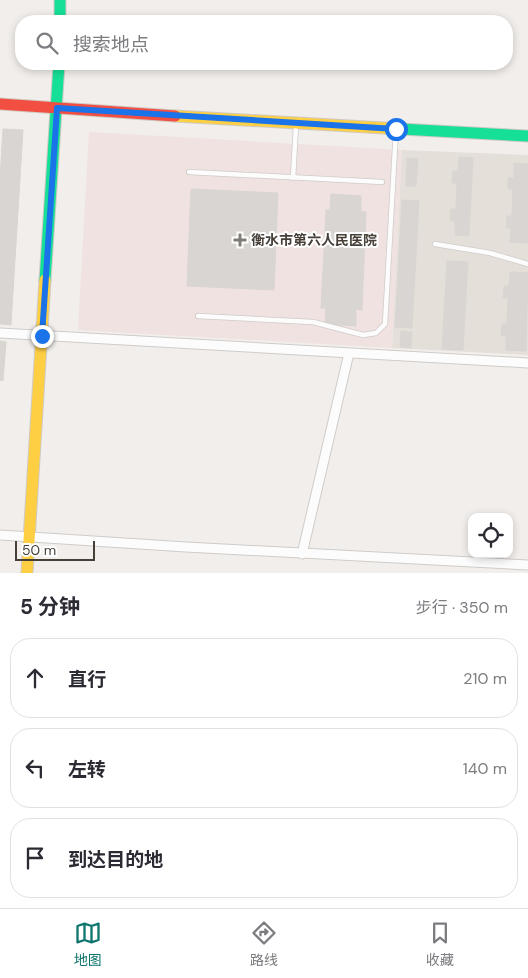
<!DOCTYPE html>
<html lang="zh">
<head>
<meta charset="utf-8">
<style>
	body { margin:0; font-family:"DM Sans","Noto Sans SC",sans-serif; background:#f7f7f7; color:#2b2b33 }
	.controls { position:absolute; right:15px; bottom:15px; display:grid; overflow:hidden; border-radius:10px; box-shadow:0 2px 8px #0003 }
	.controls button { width:45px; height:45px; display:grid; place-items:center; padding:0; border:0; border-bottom:1px solid #e1e1e2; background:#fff; color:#2b2b33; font:25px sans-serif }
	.scale { position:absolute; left:15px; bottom:12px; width:80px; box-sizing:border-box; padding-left:5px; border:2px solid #463f38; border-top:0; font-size:14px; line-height:18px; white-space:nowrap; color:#463f38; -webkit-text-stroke:4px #fff; paint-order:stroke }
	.stop { position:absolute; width:15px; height:15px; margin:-11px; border:4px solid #1a73e8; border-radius:50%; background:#fff }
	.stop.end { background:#1a73e8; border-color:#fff; box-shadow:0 1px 5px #0008 }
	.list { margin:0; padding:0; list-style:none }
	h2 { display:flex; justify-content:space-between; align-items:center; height:65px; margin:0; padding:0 20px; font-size:21px }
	h2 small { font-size:16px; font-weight:400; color:#7c7c81 }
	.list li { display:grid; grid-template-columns:32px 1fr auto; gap:15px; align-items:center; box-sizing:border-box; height:80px; margin:0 10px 10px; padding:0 10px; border:1px solid #e1e1e2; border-radius:20px }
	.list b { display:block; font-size:19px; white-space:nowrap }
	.list em { font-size:16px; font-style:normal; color:#7c7c81 }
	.icon { flex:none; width:28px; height:28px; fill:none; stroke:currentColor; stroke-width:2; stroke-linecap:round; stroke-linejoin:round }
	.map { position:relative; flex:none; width:528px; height:573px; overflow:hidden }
	.search { position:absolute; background:#fff; box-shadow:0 2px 8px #0003; left:15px; right:15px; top:15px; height:55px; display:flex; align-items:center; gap:12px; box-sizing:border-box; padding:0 18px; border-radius:20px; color:#7c7c81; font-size:19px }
	.sheet { height:335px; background:#fff }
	nav { display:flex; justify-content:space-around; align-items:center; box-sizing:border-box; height:70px; border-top:1px solid #e1e1e2; background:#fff; font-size:14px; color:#7c7c81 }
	nav a { display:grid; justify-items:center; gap:2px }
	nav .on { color:#0f766e }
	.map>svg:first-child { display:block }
	.residential { fill:#e5dfd9 }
	.medical { fill:#efe2e0 }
	.building { fill:#d9d5d2; stroke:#d9d5d1 }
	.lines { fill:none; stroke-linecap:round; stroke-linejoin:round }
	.lane-casing { stroke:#cfccc9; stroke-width:6 }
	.street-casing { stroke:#cfccc9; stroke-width:11 }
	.fast-casing { stroke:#d0cac2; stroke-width:13 }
	.slow-casing { stroke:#d0cac2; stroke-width:13 }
	.jam-casing { stroke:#d0cac2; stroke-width:13 }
	.lane { stroke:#fdfcfc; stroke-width:4.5 }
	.street { stroke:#fdfcfc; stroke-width:9 }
	.fast { stroke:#16e098; stroke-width:11 }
	.slow { stroke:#ffcf43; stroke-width:11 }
	.jam { stroke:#f24e42; stroke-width:11 }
	.route { stroke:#1a73e8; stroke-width:6 }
	.poi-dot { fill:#827c77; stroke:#fff; stroke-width:2 }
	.labels { text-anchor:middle; stroke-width:4; stroke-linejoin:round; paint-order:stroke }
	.poi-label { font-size:14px; font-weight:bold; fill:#463f38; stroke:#fff; text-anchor:start }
</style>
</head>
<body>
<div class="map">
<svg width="528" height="573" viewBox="0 0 528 573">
	<rect width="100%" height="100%" fill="#f1eeeb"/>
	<path class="residential" d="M402,150L528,155V355L392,348Z"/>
	<path class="medical" d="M89,132L402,150L392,348L78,330Z"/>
	<g class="building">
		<path d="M3,129L23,130L11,325L0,324V178Z"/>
		<path d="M459,157L473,158L469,236L455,235V221H450L451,209H456L457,183H452L453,171H458Z"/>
		<path d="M407,158L418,159L416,186H406Z"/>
		<path d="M514,163L528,164V243L510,242L511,228H506L507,216H512L513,190L508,189V178H514Z"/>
		<path d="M191,189L278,193L274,290L187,286Z"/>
		<path d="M331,194L361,196V212H366L362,310L356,309V326L325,324L326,308H321L326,210H330Z"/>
		<path d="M402,200L419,201L412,328L395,327Z"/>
		<path d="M447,261L468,262L463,350L442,349Z"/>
		<path d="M510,272L528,273L526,351L506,350V336H501L502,324H507L508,298H503L504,286H509Z"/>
		<path d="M401,331L412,332L411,348L400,347Z"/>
		<path d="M0,341L6,342L3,381L0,380Z"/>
	</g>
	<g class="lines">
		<defs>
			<g id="lane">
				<path d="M189,172L382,182"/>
				<path d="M293,178L296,125"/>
				<path d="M435,244L490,253L528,264"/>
				<path d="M198,316L313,322L363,335L376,333L385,324L396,130"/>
			</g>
			<g id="street">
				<path d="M0,333L528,363"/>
				<path d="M0,535L186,547L528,565"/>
				<path d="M302,554L349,353"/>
			</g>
			<g id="fast">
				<path d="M60,0V21"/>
				<path d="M401,129L528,136"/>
				<path d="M45,280L59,64"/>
			</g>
			<g id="slow">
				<path d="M175,116L401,129"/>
				<path d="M27,573L45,280"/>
			</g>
			<path id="jam" d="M0,104L175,116"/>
		</defs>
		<use href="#lane" class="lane-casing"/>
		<use href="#street" class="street-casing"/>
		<use href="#fast" class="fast-casing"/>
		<use href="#slow" class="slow-casing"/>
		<use href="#jam" class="jam-casing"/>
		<use href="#lane" class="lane"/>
		<use href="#street" class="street"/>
		<use href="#fast" class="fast"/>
		<use href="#slow" class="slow"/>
		<use href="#jam" class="jam"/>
	</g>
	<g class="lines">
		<path class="route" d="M42,336L57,108L396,129"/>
	</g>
	<path class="poi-dot" d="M237.5 232.5h5v5h5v5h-5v5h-5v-5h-5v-5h5z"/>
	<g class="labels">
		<g class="poi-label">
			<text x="251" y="245">衡水市第六人民医院</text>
		</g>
	</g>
</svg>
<div class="controls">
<button><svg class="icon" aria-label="locate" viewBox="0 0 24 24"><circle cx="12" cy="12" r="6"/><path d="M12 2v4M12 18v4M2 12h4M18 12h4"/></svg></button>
</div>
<div class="scale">50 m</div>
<div class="stop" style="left:396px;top:129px"></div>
<div class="stop end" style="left:42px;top:336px"></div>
<div class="search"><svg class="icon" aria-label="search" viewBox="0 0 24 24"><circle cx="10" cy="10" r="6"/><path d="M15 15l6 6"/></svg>搜索地点</div>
</div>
<section class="sheet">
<h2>5 分钟<small>步行 · 350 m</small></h2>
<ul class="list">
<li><svg class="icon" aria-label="ahead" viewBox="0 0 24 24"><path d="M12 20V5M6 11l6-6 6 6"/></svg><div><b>直行</b></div><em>210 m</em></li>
<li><svg class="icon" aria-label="left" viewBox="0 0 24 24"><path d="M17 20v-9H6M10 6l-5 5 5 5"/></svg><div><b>左转</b></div><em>140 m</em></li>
<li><svg class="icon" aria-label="arrive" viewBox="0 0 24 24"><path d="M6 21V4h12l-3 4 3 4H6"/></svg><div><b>到达目的地</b></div></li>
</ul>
</section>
<nav>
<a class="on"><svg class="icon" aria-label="map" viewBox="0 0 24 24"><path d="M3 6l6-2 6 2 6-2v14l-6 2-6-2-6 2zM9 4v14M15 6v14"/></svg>地图</a>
<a><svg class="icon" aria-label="directions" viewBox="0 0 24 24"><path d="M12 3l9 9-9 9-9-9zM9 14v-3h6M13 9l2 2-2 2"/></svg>路线</a>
<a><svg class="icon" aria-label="saved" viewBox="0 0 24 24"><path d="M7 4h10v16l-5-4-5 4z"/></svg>收藏</a>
</nav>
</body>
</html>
